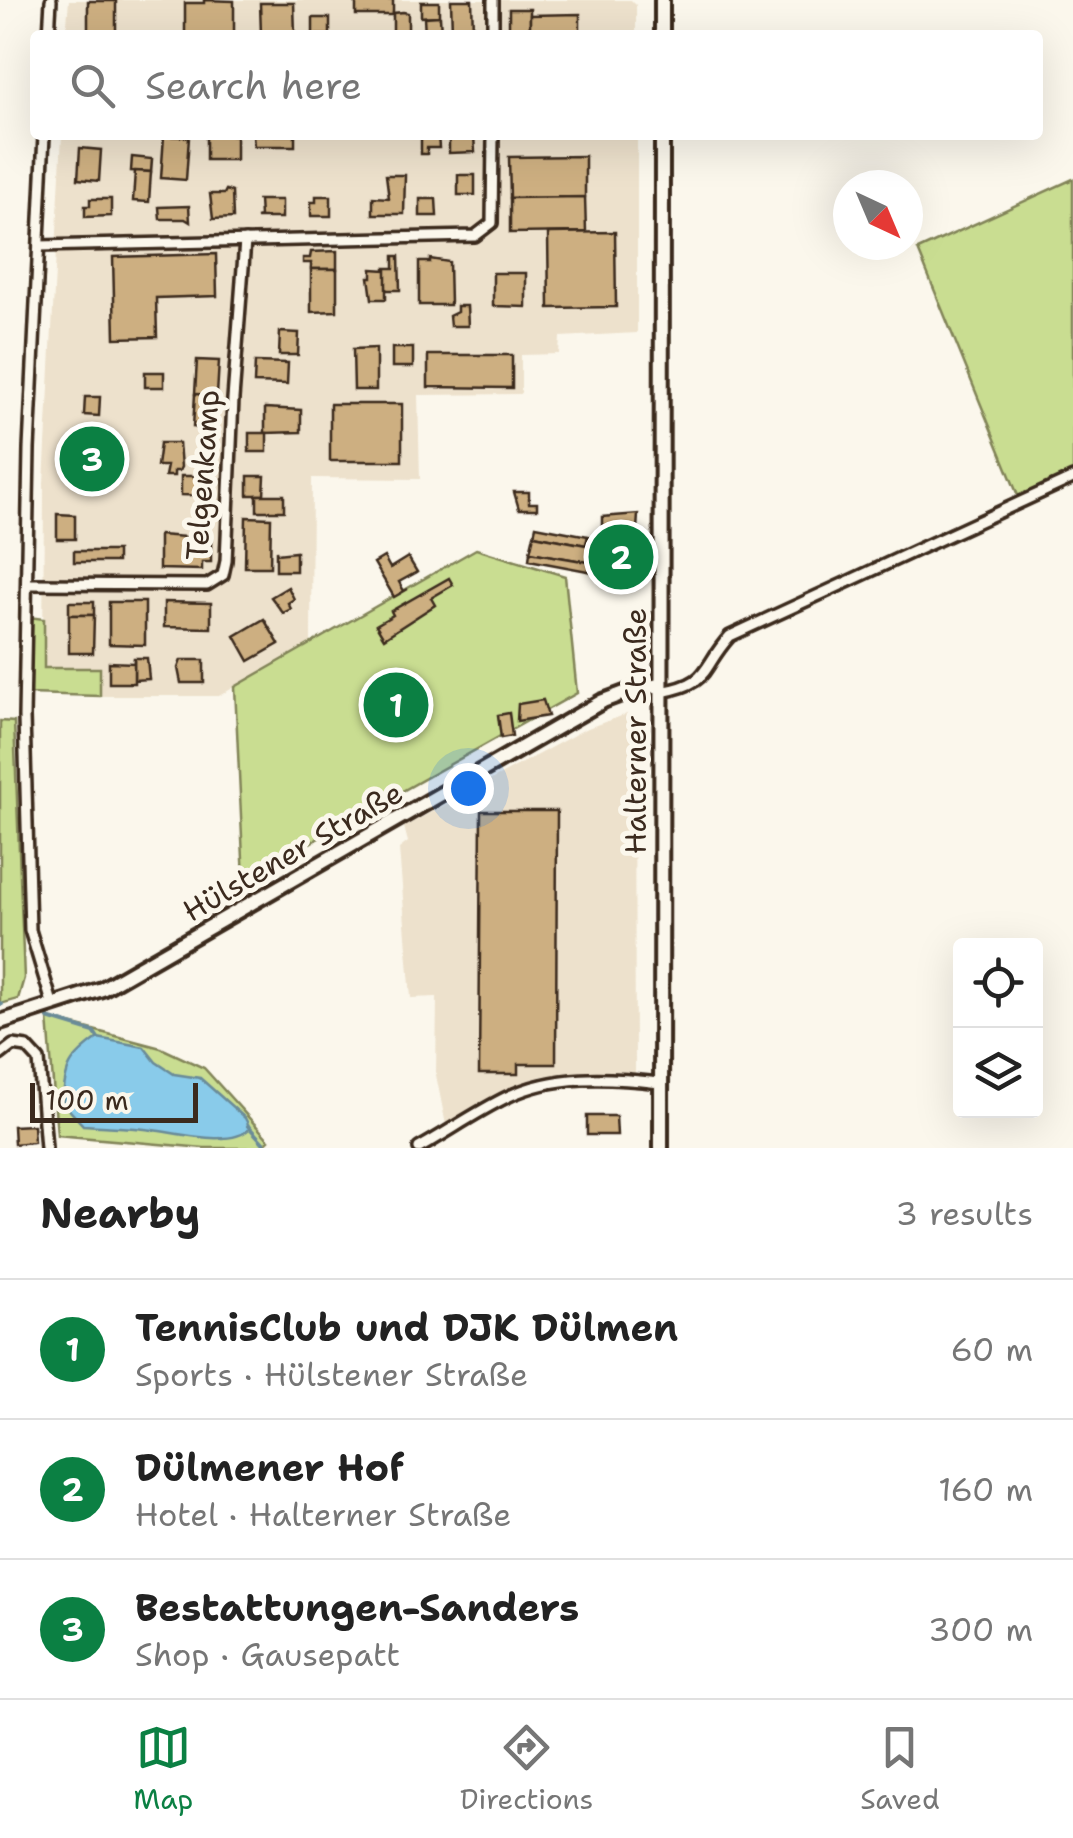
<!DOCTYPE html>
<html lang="en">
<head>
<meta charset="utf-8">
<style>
	body { margin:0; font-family:"Shantell Sans",sans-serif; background:#f6f6f6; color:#222 }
	.controls { position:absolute; right:30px; bottom:30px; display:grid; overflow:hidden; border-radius:10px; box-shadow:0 10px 40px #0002 }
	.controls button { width:90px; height:90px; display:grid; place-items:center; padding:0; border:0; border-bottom:2px solid #e0e0e0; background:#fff; color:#222; font:50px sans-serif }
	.compass { position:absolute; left:833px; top:170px; width:90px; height:90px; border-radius:50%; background:#fff; box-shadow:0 10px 40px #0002; rotate:136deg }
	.scale { position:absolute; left:30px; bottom:25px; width:168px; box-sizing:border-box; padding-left:10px; border:5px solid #3b2a1e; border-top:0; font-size:28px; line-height:35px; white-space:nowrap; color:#3b2a1e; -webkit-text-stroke:8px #fbf7ec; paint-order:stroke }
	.you { position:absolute; left:468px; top:788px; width:35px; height:35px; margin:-25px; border:8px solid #fff; border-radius:50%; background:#1a73e8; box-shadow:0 0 0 15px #1a73e833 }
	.badge { display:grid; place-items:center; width:65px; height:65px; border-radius:50%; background:#0b8043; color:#fff; font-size:32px; font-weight:700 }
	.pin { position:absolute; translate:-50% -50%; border:5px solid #fff; box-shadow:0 2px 10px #0006 }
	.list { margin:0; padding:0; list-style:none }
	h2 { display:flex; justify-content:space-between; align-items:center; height:130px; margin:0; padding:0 40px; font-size:42px }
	h2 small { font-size:32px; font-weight:400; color:#767676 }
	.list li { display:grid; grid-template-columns:65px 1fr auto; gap:30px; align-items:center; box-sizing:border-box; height:140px; padding:0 40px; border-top:2px solid #e0e0e0 }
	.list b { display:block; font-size:38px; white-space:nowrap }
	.list p { margin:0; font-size:32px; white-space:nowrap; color:#767676 }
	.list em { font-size:32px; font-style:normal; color:#767676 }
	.icon { flex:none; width:55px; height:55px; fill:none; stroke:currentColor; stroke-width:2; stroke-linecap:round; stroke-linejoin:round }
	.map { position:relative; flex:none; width:1073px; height:1148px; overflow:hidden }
	.search { position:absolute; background:#fff; box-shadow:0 10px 40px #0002; left:30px; right:30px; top:30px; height:110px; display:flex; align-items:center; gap:25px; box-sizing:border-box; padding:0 35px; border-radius:10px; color:#767676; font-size:38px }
	.sheet { height:550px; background:#fff }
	nav { display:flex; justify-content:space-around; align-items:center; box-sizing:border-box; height:140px; border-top:2px solid #e0e0e0; background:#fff; font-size:28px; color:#767676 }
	nav a { display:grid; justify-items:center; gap:5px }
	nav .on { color:#0b8043 }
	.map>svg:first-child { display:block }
	.built { fill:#ede1cc }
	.green { fill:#c9dd91; stroke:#828458; stroke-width:2.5 }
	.water { fill:#89cbea; stroke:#6a8b98; stroke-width:2.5 }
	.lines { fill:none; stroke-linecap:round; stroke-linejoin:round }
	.stream { stroke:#6a8b98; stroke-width:4 }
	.building { fill:#cdaf81; stroke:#3b2a1e; stroke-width:2.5 }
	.street-casing { stroke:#3b2a1e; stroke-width:16 }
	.secondary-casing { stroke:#3b2a1e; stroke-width:20 }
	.street { stroke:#fbf7ec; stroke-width:9 }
	.secondary { stroke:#fbf7ec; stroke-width:12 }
	.labels { text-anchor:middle; stroke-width:10; stroke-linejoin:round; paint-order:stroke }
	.street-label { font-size:30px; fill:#3b2a1e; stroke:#fbf7ec }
</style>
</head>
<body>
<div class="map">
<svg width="1073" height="1148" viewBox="0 0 1073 1148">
	<rect width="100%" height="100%" fill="#fbf7ec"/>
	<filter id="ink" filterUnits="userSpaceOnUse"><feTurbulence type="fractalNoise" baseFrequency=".01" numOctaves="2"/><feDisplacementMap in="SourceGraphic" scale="20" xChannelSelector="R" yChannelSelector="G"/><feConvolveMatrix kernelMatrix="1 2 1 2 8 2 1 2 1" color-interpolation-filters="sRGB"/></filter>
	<g filter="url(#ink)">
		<g class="built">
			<path d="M69,0H631L636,5V35H66Z"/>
			<path d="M62,135H637V333L560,337L559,354L521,355V394L418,395L420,479L312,478L311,643L219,696H100V668H43L44,484Z"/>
			<path d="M627,714L634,739L635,1073L542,1076L446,1125L436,1075L437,997L411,998L399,849L408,842L404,827L585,729Z"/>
		</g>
		<g class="green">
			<path d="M1073,179V478L1021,503L918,250Z"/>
			<path d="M476,549L565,576L577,693L244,880L235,687Z"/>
			<path d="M29,617L44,619V668H100V696L28,694Z"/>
			<path d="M0,721L14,722L24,978L18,999L0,1004Z"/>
			<path d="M48,1018L161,1048L204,1068L269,1140L260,1148H204L57,1135Z"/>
		</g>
		<path class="water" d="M98,1038L144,1047L156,1062L174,1074L200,1078L245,1118L250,1128C233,1148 178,1133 153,1130C130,1126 106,1127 83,1125L63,1103C64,1068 70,1058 98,1038Z"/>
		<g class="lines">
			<g class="stream">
				<path d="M0,1003L2,1004"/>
				<path d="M48,1018L94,1032L98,1038"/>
				<path d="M248,1126L268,1148"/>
			</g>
		</g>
		<g class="building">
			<path d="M204,0L234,1V35H185V3H204Z"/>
			<rect x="356" y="0" width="37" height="15"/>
			<path d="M451,0H472L473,32H452Z"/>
			<rect x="88" y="1" width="28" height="34"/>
			<path d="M421,2H439V16L421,17Z"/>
			<path d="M260,3H294L295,35H261Z"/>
			<rect x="509" y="9" width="21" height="26"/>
			<path d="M403,12L408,13V33H393V13Z"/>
			<path d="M580,14V35H530V15Z"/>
			<path d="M440,16L441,33L425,34L424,17Z"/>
			<rect x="313" y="18" width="17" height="17"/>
			<rect x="206" y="135" width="30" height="25"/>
			<path d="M253,135H295V146H254Z"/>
			<path d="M421,135H438L439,148H427V154H421Z"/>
			<path d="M449,135H474L475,152L449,153Z"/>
			<path d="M164,136L189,137L186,180L161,178Z"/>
			<path d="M80,148L101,150L99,181L78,179Z"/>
			<path d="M585,156V197L510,198L509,157Z"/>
			<path d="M132,157L152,159L151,172L131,171Z"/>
			<path d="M135,171L151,172L149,202L133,201Z"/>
			<path d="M386,175H405L404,214H373V197L389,198Z"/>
			<rect x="458" y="175" width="17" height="20"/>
			<path d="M226,190L232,192L233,218L213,219L210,194H224Z"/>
			<path d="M316,196H331V216H311V202H316Z"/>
			<path d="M585,197L586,232L510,233V198Z"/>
			<path d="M90,199H111V216L85,217V206H90Z"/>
			<path d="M420,199H436L437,216H420Z"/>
			<path d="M256,200H282V218H256L260,217L259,200Z"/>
			<path d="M189,206L190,222L185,219H160L159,207Z"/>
			<path d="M615,232L616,307L549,308L548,233Z"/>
			<path d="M337,251V269H311V263H303V258H310L311,252Z"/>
			<path d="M216,254L217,296L156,298L157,337L115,338L113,257Z"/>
			<path d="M394,256H399L400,290H386L385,268H394Z"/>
			<path d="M430,259L449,262L450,305H419V262H430Z"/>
			<path d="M311,269H337V311L311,312Z"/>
			<path d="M372,269L386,270V299H372L369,277H372Z"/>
			<path d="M493,273H526V307L493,306Z"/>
			<path d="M457,306H467L468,326H450L449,316L457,312Z"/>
			<path d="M280,332L299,333L298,355H279Z"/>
			<path d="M376,348V390H354L353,349Z"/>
			<rect x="392" y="348" width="21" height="19"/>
			<path d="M428,355H512V388L428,387Z"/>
			<path d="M197,360L219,361L217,395L195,394Z"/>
			<path d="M255,362L288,363L287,384L254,383Z"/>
			<rect x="145" y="372" width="19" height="15"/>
			<path d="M195,394L217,395L215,429L193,427Z"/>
			<path d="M85,397H100L99,416L84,415Z"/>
			<rect x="330" y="404" width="72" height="57"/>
			<path d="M265,408L301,410V432L265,433Z"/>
			<rect x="249" y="433" width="18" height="19"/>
			<path d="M85,443L107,448L106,465L93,464V467L77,463L78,455H81Z"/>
			<path d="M160,443H179L181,467L179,471H174V476H165L167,466H157Z"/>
			<path d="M181,476H212V496L181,495Z"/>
			<path d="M248,476H265L264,495H248Z"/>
			<path d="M514,492H529V503H537V509H519Z"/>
			<rect x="257" y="495" width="27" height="16"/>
			<path d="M57,514L75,515V539H57Z"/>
			<path d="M638,514L634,580L616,581V568H608V536H602V517Z"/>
			<path d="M246,517L271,518L270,567H245Z"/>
			<path d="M536,526L588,536L586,545L534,535Z"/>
			<path d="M159,535L211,539V562H202V570L159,569Z"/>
			<path d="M534,535L586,545L588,536L597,537L594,563L530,552Z"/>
			<path d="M276,550L277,554L296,552V571H276Z"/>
			<rect x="74" y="551" width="43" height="11"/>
			<path d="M530,552L594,563L593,572L529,560Z"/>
			<path d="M384,557L390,568L408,557L417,572L399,582L404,591L408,589L394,597L374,563Z"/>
			<path d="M449,578L453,585L431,598L435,605L384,638L376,625L393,615L391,611Z"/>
			<path d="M288,587L294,599L288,603L291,609L283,613L271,597Z"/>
			<rect x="69" y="602" width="25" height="13"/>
			<path d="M109,602H145V645L109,644Z"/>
			<path d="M164,602L211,603V628L164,627Z"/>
			<path d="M69,615H94L93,653H69Z"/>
			<path d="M264,619L279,644L249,661L235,636Z"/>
			<path d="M134,658H147L149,679L134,680Z"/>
			<path d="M134,658V683H109V662L134,663Z"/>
			<path d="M181,660H204V683H181L178,668Z"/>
			<path d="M543,700L548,716L517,721L518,704Z"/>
			<path d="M509,713L512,736L501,738L498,715Z"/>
			<path d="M481,811H557L556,1064H518V1074H479Z"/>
			<path d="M587,1116H616L617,1135H587Z"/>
			<path d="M33,1125L34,1142L14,1144L13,1126Z"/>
		</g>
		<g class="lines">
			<defs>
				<g id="street">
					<path d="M493,0V35"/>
					<path d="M49,35L51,0"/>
					<path d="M44,135L29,449L24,717L30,930L53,1006"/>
					<path d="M39,246L475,236L492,223L493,135"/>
					<path d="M28,584L207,585L223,575L226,561L233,399L245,241"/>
					<path d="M661,692C712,683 700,669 730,636L1073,478"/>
					<path d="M0,1055L13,1045L27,1047L39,1060L46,1148"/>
					<path d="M419,1148C448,1132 476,1112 507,1097C555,1074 608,1077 660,1083"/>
				</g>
				<g id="secondary">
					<path d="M662,35V0"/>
					<path d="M0,1022L102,989L603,701L635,689L661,685"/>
					<path d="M661,1148L662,135"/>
				</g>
			</defs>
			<use href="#street" class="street-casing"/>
			<use href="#secondary" class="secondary-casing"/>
			<use href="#street" class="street"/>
			<use href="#secondary" class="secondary"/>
		</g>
	</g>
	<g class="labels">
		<g class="street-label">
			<text transform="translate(203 475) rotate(-86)" y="10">Telgenkamp</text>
			<text transform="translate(636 731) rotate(-90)" y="10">Halterner Straße</text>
			<text transform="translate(293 852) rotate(-30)" y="10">Hülstener Straße</text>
		</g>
	</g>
</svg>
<div class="controls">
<button><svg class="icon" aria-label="locate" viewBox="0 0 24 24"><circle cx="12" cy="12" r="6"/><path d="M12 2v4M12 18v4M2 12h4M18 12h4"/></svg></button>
<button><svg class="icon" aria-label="layers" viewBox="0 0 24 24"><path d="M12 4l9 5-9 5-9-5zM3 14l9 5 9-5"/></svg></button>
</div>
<svg class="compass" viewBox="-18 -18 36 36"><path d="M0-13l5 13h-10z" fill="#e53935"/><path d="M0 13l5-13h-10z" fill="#767676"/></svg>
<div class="scale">100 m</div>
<div class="you"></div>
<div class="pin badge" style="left:396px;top:705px">1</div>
<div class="pin badge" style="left:621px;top:557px">2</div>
<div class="pin badge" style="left:92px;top:459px">3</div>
<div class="search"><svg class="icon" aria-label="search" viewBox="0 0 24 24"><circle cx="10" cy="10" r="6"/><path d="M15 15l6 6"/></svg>Search here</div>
</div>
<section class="sheet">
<h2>Nearby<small>3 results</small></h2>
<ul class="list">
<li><span class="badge">1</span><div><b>TennisClub und DJK Dülmen</b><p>Sports · Hülstener Straße</p></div><em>60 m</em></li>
<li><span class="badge">2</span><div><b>Dülmener Hof</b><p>Hotel · Halterner Straße</p></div><em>160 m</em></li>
<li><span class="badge">3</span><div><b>Bestattungen-Sanders</b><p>Shop · Gausepatt</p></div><em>300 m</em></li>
</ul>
</section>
<nav>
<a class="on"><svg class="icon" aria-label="map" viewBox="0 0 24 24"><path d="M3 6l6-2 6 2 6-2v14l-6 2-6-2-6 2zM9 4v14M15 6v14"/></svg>Map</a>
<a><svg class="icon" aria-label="directions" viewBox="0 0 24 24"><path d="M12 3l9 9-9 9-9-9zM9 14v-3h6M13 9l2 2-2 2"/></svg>Directions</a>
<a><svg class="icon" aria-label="saved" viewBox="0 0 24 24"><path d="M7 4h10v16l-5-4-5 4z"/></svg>Saved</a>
</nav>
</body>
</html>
